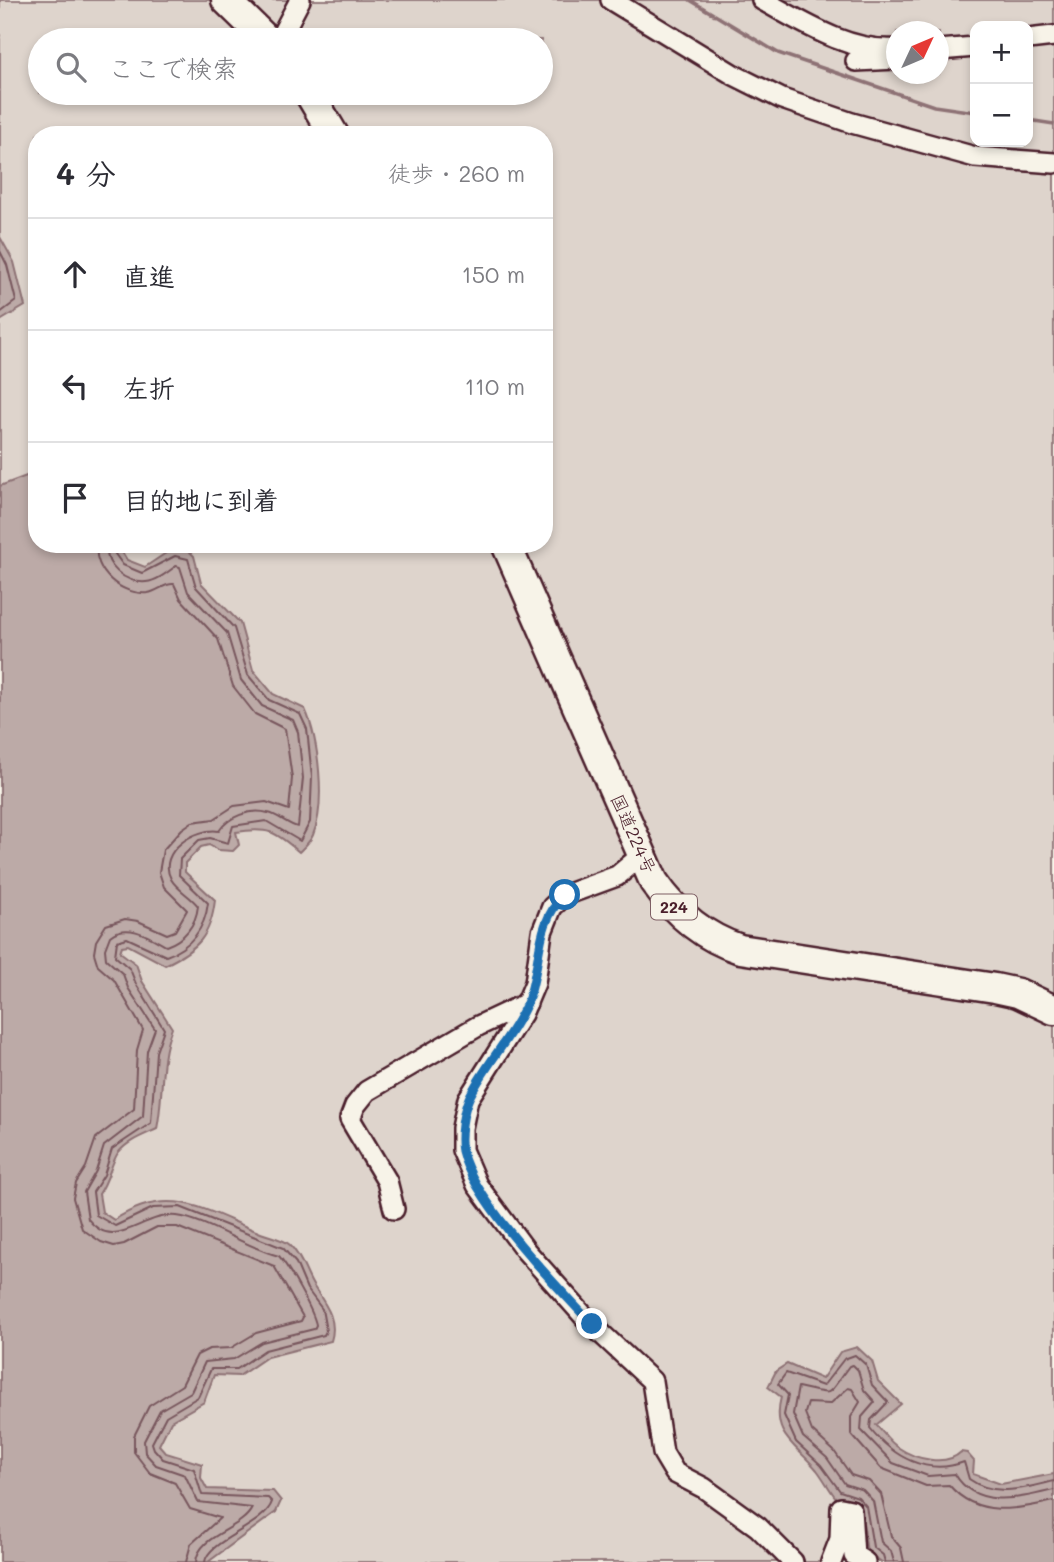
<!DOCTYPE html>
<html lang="ja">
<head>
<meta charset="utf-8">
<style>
	body { margin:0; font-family:Mali,"Klee One",sans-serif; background:#f7f7f7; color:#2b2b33 }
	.controls { position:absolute; right:21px; top:21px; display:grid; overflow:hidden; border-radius:14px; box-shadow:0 4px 10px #0003 }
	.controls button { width:63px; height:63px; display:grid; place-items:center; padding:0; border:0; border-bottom:2px solid #e1e1e2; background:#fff; color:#2b2b33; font:35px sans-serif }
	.compass { position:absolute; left:886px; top:21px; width:63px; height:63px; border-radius:50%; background:#fff; box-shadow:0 4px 10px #0003; rotate:46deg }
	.stop { position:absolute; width:21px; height:21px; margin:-16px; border:5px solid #1f6fb2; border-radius:50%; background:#fff }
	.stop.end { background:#1f6fb2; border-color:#fff; box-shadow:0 2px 7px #0008 }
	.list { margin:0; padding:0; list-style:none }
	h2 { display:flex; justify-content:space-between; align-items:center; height:91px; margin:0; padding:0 28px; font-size:30px }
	h2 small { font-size:23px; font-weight:400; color:#7c7c81 }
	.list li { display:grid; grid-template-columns:46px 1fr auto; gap:21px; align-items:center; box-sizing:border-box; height:112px; padding:0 28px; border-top:2px solid #e1e1e2 }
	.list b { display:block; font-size:26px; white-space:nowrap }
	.list em { font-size:23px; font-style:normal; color:#7c7c81 }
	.icon { flex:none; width:38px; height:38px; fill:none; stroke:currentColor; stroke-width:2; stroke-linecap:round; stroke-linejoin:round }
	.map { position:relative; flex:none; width:1054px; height:1562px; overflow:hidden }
	.search { position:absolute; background:#fff; box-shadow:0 4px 10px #0003; left:28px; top:28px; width:525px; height:77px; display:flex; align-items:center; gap:18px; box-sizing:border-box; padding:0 24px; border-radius:38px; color:#7c7c81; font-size:26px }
	.panel { position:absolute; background:#fff; box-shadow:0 4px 10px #0003; left:28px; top:126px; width:525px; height:427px; border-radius:28px }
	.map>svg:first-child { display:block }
	.green { fill:#ded4cc; stroke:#947a7c; stroke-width:2; fill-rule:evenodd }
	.water { fill:#bcaaa7; stroke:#8e7275; stroke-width:2 }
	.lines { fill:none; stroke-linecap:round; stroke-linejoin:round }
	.shore { stroke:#78575d; stroke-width:2 }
	.stream { stroke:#8e7275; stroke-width:3.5 }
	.minor-casing { stroke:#4a1f2b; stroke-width:24 }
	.highway-casing { stroke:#4a1f2b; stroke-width:33 }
	.minor { stroke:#f7f3e8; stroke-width:19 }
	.highway { stroke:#f7f3e8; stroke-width:28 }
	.route { stroke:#1f6fb2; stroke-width:9 }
	.labels { text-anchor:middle; stroke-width:5; stroke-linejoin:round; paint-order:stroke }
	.shield { fill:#f7f3e8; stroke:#7e5f64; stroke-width:2 }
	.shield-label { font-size:16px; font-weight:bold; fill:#4a1f2b }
	.street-label { font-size:18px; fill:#4a1f2b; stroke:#f7f3e8 }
</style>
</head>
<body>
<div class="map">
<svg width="1054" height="1562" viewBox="0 0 1054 1562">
	<rect width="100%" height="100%" fill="#f7f3e8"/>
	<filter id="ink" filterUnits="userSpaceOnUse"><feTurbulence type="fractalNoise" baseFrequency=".0143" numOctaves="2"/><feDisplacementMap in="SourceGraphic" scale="14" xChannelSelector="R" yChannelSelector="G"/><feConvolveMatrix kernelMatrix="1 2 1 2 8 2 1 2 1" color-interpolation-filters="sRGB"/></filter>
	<g filter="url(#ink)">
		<path class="green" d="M0,0H1054V1562H0ZM975,26H1028V142H975ZM897,32H939V74H897ZM40,40H541V93H40ZM37,135H544V544H37Z"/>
		<g class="water">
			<path d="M0,237L14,262L25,306L0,321Z"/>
			<path d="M37,472V544H125L122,552L127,560L145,567L172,549H187L194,556L201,583L240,623L253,670L273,694L305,709C319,740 326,804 313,835C310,842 304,847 299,852C275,831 268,827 236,832L239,845L233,851L218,850L209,845L201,847L185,863V872L215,900C211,936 198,949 165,965L128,945L122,946L120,952L136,964L142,981L172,1028C159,1061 164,1094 157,1129C144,1135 127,1141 118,1153C112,1161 108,1182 99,1194L102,1212L114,1220C168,1184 203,1209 256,1231C266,1236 283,1238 290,1245C303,1258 305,1273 314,1287C325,1304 338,1319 331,1341L267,1357L239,1376L214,1375L204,1402L171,1421L159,1445L166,1453L202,1464L201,1478L207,1489L273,1491L281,1501L276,1512L208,1562H0V486Z"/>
			<path d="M857,1347L872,1361L878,1381L901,1404L876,1425C883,1432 890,1443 899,1448C915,1459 946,1467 961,1452L967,1453L974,1461L973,1474L1001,1484L1054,1474V1562H882L867,1552C862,1522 868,1507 836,1498C829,1489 824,1479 817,1470C795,1444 771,1436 781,1397L768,1387L776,1371L787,1364L822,1379L840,1352Z"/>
		</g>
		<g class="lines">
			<g class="shore">
				<path d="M0,251L7,265L16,301L0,313"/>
				<path d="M97,544C92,571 122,596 148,593C158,591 165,583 174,584L181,599L218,639L233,686L255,714L285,729L292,778L289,810L266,802L234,806L214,819L192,822L182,829L163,850L159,872L164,887L187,910L175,931L167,934L138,921L125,919L106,925L96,941L94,953L98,966L114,980L143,1030L137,1050L134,1109L96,1138L86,1167L76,1183L73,1198L82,1229L101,1242L114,1246L124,1244L157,1227H177L274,1266L303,1317L301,1321L256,1333L231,1348L209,1349L197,1355L182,1385L149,1406L134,1436V1452L150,1473L175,1483L190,1509L220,1518L191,1544L186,1562"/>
				<path d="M108,544C102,565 126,584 146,582C157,581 168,572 176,566L180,567L188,592L227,633L241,680L262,706L293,720L298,732L303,778L298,827C288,825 279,815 268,813C250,808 228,817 219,831C197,827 156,851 171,879C177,890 191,896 198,906C196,925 184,940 166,946C150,937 128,922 110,936L105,949L106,959L123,974L128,988L155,1029L147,1051L143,1116L104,1146L96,1171L84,1192L88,1219C115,1254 142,1212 177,1216C207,1220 247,1248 279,1256C288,1266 314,1312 316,1325L314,1329L262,1342L234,1359L205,1362L191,1392L160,1410L144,1441L145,1453L156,1465L185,1475L198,1502L252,1508C242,1530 198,1534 196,1562"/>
				<path d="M117,544L115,554L123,565L142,573L175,556L188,559L196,587L234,628L248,675L269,700L300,714L307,729L312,777L310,822L300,841L266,821L233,826L228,843L210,838L199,840L180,859L179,875L208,903C205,929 190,948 166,956L127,938L117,941L115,956L130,969L136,984L164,1029L156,1052L151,1123L112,1149L104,1175L93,1192L96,1215L115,1226L153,1208L180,1207L283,1248L296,1263L307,1289L322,1309L326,1331L324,1335L265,1350L237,1369H211L198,1397L166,1416L152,1443L154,1449L163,1459L194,1469L202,1495L268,1498L272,1502C264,1526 208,1540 205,1562"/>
				<path d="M885,1562L883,1555L873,1547L866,1506L858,1497L840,1491L821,1465L796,1442L784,1415L788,1395L778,1384L786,1373L823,1386L844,1359L855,1355L866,1365L872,1385L888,1402L871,1420L870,1428C893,1457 927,1476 964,1462L969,1479C995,1498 1025,1488 1054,1481"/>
				<path d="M894,1562L891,1551L881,1542L873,1501L863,1490L845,1484L827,1458L803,1437L793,1414L798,1387C837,1395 824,1399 849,1366L853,1365L858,1370L864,1390L875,1402L862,1417L861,1430L893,1463L928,1476L955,1474C976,1510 1020,1498 1054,1490"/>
				<path d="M904,1562L901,1548L891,1536L881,1494L869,1481L851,1475L834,1451L812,1431L805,1413L808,1403L830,1404L848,1388L852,1389L860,1402L851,1417V1434L881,1468L926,1486L949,1485C977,1518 1017,1510 1054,1501"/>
			</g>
			<g class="stream">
				<path d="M690,0L778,53L934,106L975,112"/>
				<path d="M1028,120L1054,124"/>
			</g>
			<defs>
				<g id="minor">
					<path d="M611,0L734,75L782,99L852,123L975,157L1054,163"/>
					<path d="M762,0C802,22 849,53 897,49"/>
					<path d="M1028,39L1054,36"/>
					<path d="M279,40L300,0"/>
					<path d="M939,50L975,47"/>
					<path d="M856,61L897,59"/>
					<path d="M642,855L617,876L565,895L552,907L542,932L535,983L522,1014L468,1099L462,1128V1150L477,1185L526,1251L591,1324L652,1381L663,1453L675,1473L704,1488L758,1527L793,1562"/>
					<path d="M394,1209L387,1181L350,1119L355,1106L367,1091L478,1026L527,1003"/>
					<path d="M831,1562L840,1539L841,1508L851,1510L854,1555L865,1562"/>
				</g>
				<g id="highway">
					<path d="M226,0L267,40"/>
					<path d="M309,93L334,135"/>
					<path d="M506,544L654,882C676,914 703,937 740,949L995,988L1018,993L1054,1010"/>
				</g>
			</defs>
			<use href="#minor" class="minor-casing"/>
			<use href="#highway" class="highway-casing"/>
			<use href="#minor" class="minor"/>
			<use href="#highway" class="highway"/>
		</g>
	</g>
	<g class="lines" filter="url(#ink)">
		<path class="route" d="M565,895C534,922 542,967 527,1003C512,1037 485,1065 469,1098C463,1112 459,1136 462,1151C474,1202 555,1284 592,1324"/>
	</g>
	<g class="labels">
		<rect class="shield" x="651" y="894.5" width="46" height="25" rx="5"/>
		<g class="shield-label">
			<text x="674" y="913">224</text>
		</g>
		<g class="street-label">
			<text transform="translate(633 834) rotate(66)" y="6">国道224号</text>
		</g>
	</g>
</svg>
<div class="controls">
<button>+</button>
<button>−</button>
</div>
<svg class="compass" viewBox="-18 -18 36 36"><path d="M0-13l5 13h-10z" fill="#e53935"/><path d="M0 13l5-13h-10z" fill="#7c7c81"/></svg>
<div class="stop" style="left:565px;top:895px"></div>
<div class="stop end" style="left:592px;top:1324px"></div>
<div class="search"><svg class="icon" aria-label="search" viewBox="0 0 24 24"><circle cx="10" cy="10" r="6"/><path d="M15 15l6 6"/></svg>ここで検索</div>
<section class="panel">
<h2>4 分<small>徒歩 · 260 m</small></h2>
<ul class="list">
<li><svg class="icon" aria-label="ahead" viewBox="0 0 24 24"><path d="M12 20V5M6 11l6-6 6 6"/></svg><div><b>直進</b></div><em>150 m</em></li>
<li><svg class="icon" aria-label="left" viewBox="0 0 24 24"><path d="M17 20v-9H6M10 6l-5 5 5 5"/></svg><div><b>左折</b></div><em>110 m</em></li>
<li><svg class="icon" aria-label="arrive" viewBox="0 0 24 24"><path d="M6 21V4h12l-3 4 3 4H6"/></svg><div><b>目的地に到着</b></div></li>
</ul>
</section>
</div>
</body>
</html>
